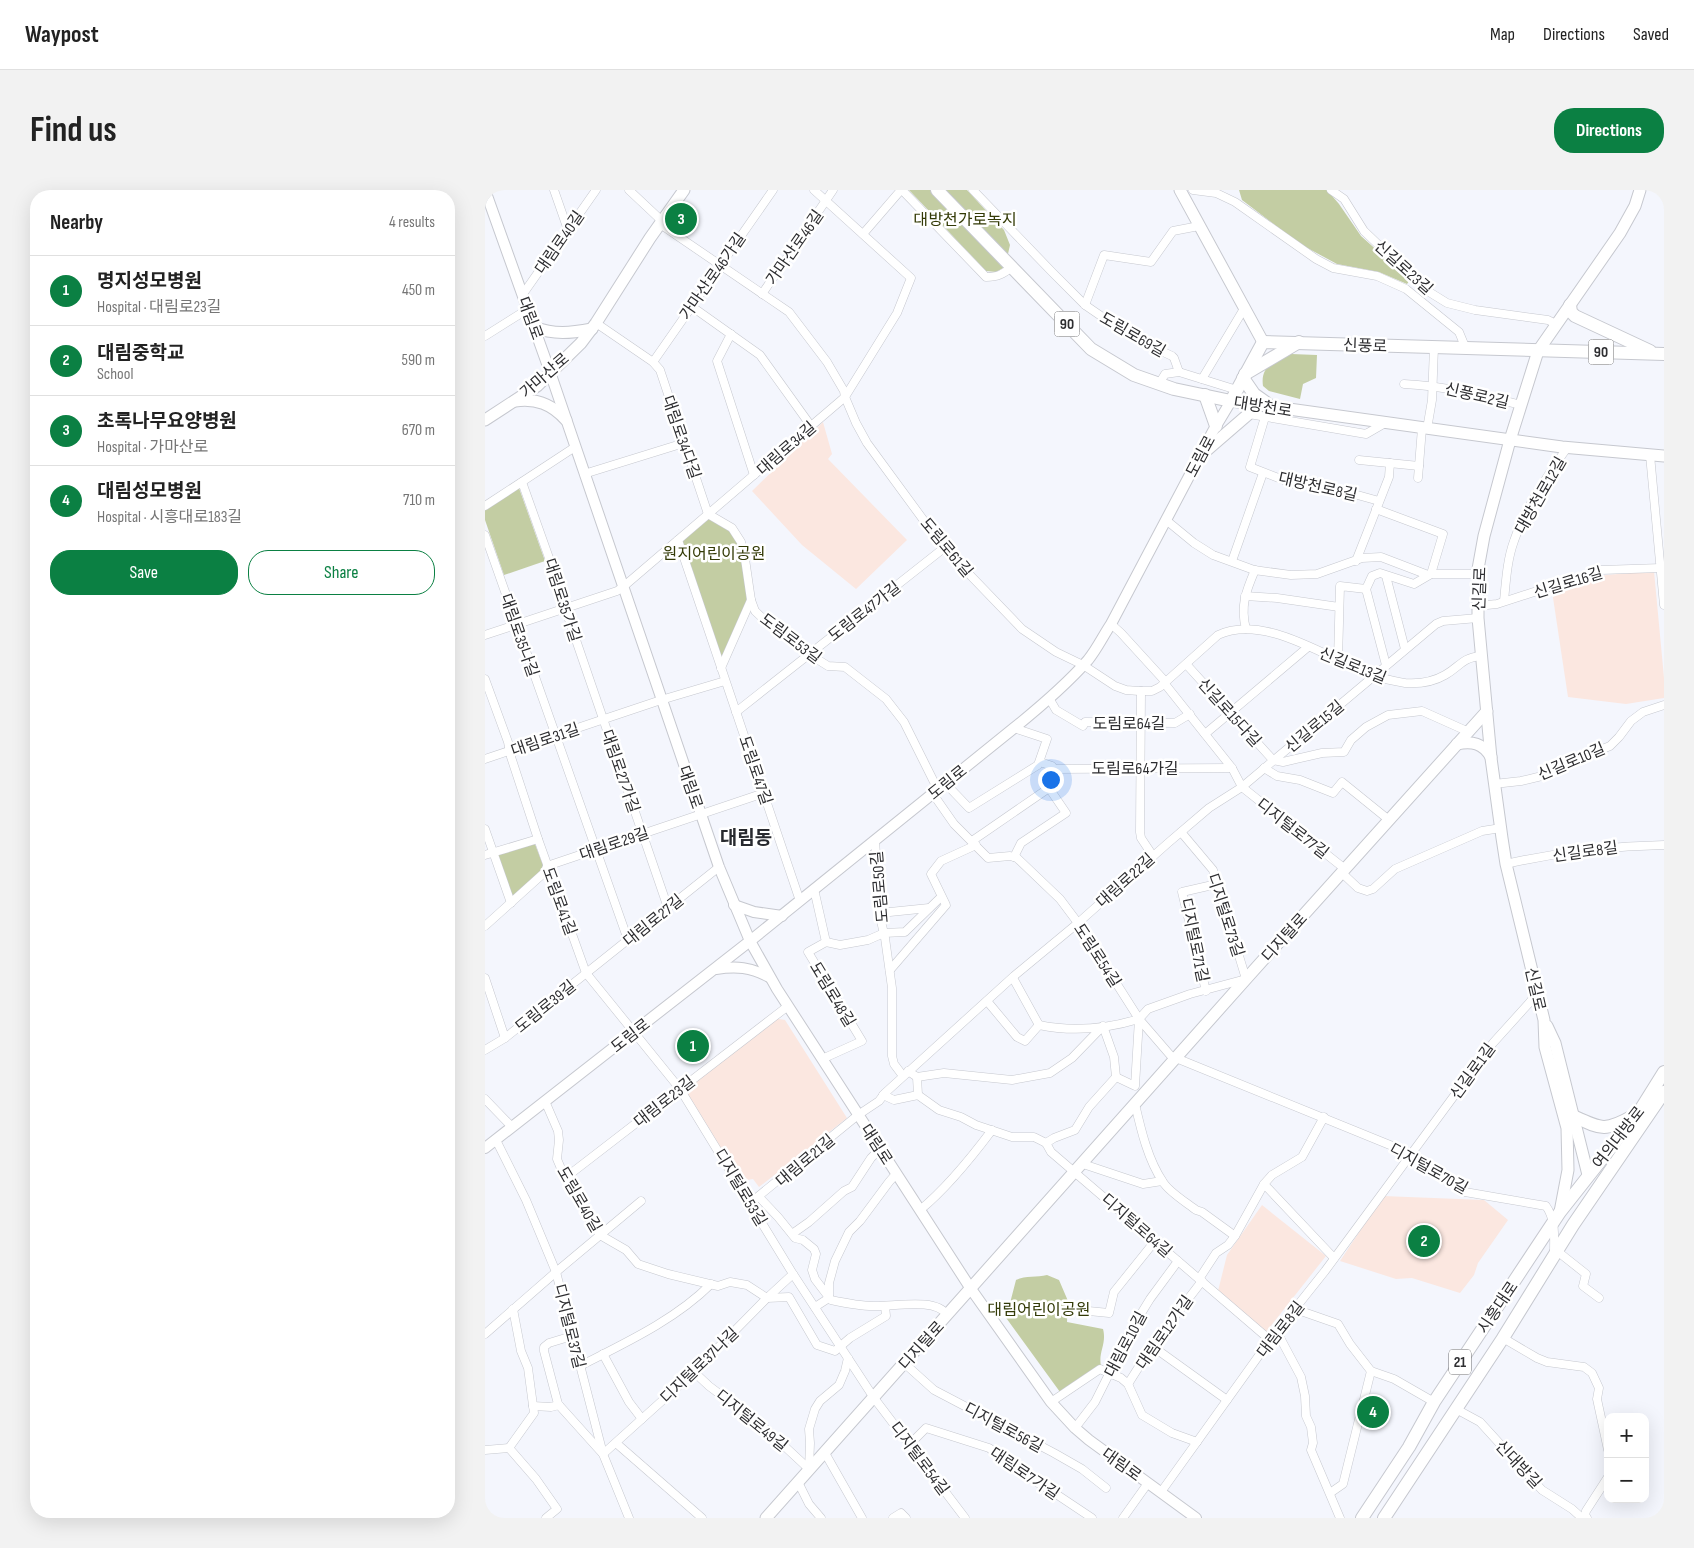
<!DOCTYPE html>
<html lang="en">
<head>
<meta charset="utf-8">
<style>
	body { margin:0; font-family:"Sofia Sans Condensed","Noto Sans KR",sans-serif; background:#f2f2f2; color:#222 }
	.controls { position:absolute; right:15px; bottom:15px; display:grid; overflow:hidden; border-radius:10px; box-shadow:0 5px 20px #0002 }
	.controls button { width:45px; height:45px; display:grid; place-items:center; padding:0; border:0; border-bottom:1px solid #e0e0e0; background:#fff; color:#222; font:25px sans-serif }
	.you { position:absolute; left:565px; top:589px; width:18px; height:18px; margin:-12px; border:4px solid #fff; border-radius:50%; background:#1a73e8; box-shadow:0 0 0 8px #1a73e833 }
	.badge { display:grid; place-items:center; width:32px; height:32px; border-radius:50%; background:#0b8043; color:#fff; font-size:16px; font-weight:700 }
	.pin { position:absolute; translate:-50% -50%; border:2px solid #fff; box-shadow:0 1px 5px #0006 }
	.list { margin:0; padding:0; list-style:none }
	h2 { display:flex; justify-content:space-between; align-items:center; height:65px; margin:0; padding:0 20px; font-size:21px }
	h2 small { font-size:16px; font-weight:400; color:#767676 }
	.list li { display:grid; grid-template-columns:32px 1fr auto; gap:15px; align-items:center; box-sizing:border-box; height:70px; padding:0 20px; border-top:1px solid #e0e0e0 }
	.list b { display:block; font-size:19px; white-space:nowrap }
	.list p { margin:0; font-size:16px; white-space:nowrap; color:#767676 }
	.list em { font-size:16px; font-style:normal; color:#767676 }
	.actions { display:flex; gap:10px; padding:15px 20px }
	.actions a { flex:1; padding:11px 0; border:1px solid #0b8043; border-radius:20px; text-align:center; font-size:18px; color:#0b8043 }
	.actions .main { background:#0b8043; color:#fff }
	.map { position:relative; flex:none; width:1179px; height:1328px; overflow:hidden; border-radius:20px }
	header { display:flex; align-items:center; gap:30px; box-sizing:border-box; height:70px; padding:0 25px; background:#fff; border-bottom:1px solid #e0e0e0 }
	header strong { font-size:24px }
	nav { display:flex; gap:28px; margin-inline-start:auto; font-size:18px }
	.intro { display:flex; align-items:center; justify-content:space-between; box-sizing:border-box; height:120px; padding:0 30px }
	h1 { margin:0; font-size:35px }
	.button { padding:12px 22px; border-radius:20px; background:#0b8043; color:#fff; font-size:18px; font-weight:700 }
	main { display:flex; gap:30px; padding:0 30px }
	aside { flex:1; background:#fff; border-radius:20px; box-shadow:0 5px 20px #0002 }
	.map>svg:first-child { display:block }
	.education { fill:#fbe7e0 }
	.green { fill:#c3cda3 }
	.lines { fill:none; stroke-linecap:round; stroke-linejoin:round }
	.minor-casing { stroke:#c6c8cf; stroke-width:9 }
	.tertiary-casing { stroke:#c6c8cf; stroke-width:12 }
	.secondary-casing { stroke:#c6c8cf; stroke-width:13 }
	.primary-casing { stroke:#c6c8cf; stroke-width:14 }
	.minor { stroke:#fff; stroke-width:8 }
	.tertiary { stroke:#fff; stroke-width:10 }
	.secondary { stroke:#fff; stroke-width:11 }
	.primary { stroke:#fff; stroke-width:12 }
	.labels { text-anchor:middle; stroke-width:5; stroke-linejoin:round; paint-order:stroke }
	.shield { fill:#fff; stroke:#6d6d6f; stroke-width:1 }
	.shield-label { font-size:15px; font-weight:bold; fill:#2e2e31 }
	.park-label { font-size:16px; fill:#333a06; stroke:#fff }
	.street-label { font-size:16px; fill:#2e2e31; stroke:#fff }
	.quarter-label { font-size:19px; font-weight:bold; fill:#282a2f; stroke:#fff }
</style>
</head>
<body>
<header>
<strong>Waypost</strong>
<nav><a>Map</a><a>Directions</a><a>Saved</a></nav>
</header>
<div class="intro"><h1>Find us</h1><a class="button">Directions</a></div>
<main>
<aside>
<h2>Nearby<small>4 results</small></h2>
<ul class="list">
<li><span class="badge">1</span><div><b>명지성모병원</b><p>Hospital · 대림로23길</p></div><em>450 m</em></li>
<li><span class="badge">2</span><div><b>대림중학교</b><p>School</p></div><em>590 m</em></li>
<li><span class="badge">3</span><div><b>초록나무요양병원</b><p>Hospital · 가마산로</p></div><em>670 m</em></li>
<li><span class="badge">4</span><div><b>대림성모병원</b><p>Hospital · 시흥대로183길</p></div><em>710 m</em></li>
</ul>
<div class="actions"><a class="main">Save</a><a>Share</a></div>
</aside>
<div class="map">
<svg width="1179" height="1328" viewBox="0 0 1179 1328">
	<rect width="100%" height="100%" fill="#f4f6fd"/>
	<g class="education">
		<path d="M338,232L347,264L343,269L422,350L371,399L317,355L267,301Z"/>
		<path d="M1169,381L1179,488V508L1141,514L1083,507L1067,401L1077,396L1121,385Z"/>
		<path d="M288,828L300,830L362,928L274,997L268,989L256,991L198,899Z"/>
		<path d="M898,1006L999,1010L1023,1030L993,1073L989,1085L975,1103L927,1088L911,1089L855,1071Z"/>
		<path d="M777,1015L841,1066L781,1142L733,1101L742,1065Z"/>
	</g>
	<g class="green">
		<path d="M424,0H482L519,40L525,55L520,77L511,82L501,81Z"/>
		<path d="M754,0H842L854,14L876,46L925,90L922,94L894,82L852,74L815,54L757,10Z"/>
		<path d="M806,164L832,165L831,188L818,194L815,209L784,201L778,196C775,176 790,170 806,164Z"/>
		<path d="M34,298L60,371L19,385L0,330V320Z"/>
		<path d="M225,328L246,340L253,352L263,410L237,471L196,352Z"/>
		<path d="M50,654L58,675V680L27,707L12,665Z"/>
		<path d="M562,1085L574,1090L583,1111L582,1132L618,1139C622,1154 613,1162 616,1176L575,1202L519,1125L524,1117L531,1090C541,1085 552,1088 562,1085Z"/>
	</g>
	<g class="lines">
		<defs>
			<g id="minor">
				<path d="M69,0L83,40"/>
				<path d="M144,0L177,31"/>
				<path d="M417,0L501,87C513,87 518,84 527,77"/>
				<path d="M488,0L567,82L600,115L632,137L659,153L687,166L689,168L694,182"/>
				<path d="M708,0L731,3L750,12L831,69L848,78L892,86L921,99L974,142L981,159"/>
				<path d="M846,0L859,9L879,41L941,100L962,113L990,120L1063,130L1071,134"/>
				<path d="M175,34L304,122L342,172L359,201L360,207L371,233L382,253L459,358L537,439L571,462L598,475L630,496L641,500L654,501H667L675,497L733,445C780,423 843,469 887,485C897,489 909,491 920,493C934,494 948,492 960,485C976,476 976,468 996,466"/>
				<path d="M378,44L416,0"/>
				<path d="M38,104L111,0"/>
				<path d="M277,104L348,0"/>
				<path d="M600,115L619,65L666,72L688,41L714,36"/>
				<path d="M206,116L275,165L326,236"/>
				<path d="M111,133L168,172L175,180L223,324L247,338L256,352L260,369L266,410L270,421L286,436L324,464L343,476L360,477L401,509L419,532L453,600"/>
				<path d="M246,144L232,171L269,285"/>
				<path d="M0,146L43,119"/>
				<path d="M168,172L288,0"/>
				<path d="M717,189L760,117"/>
				<path d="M674,194L680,184L694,182L752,200"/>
				<path d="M919,194C959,196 997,205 1036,215"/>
				<path d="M764,224L881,244L900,233"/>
				<path d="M780,227L765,277L809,294L822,291L894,311"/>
				<path d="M942,239L947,210L949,157"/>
				<path d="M1165,265L1179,415"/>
				<path d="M874,270L934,276"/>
				<path d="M99,284L199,253"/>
				<path d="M933,288L937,238"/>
				<path d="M37,292L79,410L80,418L183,718"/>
				<path d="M0,316L90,257"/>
				<path d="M681,330L709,353L728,365L769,380L806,385L832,384L877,368L896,367L943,385L946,384L958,344L891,319"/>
				<path d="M0,345L143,750"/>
				<path d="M193,350L315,711"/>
				<path d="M747,371L778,283"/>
				<path d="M871,371L904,287L905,273"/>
				<path d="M901,386L920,459"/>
				<path d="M881,399L887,386L895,383L929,394L946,384H993"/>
				<path d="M881,399L901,475"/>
				<path d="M760,406L792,408L854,417"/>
				<path d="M1019,411C1021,391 1022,370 1029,351C1040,318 1062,286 1082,258"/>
				<path d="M992,416L1012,414L1116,380L1176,378"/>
				<path d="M626,434L636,443L678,489L680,494L747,578L757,597L860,679"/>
				<path d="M761,439C755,416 761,401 770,380"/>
				<path d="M0,445L132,401L138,397L360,207L412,123L426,88L329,0"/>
				<path d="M853,470L855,396L881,399"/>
				<path d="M701,474L788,570L798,572L837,563L859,562L866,550L881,537L903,525L937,521L984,542"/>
				<path d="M236,478L266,410"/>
				<path d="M0,489L23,552L26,567L53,649L101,783L195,899L308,1084L389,1208L480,1328"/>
				<path d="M656,501L655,642L656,648L668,666"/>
				<path d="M564,508L571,520L598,536L600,532L690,533L705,524"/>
				<path d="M251,522L459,358"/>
				<path d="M720,544L823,457"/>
				<path d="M0,569L176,510L240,491"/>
				<path d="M555,572L567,576L569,579L747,578"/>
				<path d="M779,578L792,586L815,590L848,603L857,592L904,630"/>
				<path d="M461,594L484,618L553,575L562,549L529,538"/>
				<path d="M1009,594L1036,591L1061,585L1088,571L1125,556L1134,547L1146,531L1158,522L1179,515"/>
				<path d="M448,604L469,634L503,668L525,666L532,668L575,709L593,733L654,829L686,866L927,964L980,1002L1061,1016C1071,1030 1069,1047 1069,1063"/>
				<path d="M0,639L26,713"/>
				<path d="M390,650L395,727L400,748L407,798V866L409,874L418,886"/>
				<path d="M487,651L564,598L581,623L536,653L529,667"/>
				<path d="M0,665L53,649"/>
				<path d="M1021,674C1073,662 1125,656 1179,655"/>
				<path d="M857,683L873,698L882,701L888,699L910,679L997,641L1016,638"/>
				<path d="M329,699L341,752L323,762L377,851L337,869"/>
				<path d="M395,723L444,718"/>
				<path d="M0,736L60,682L62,676L279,603"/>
				<path d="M341,752L355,755L383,750L399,743L420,742L456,707"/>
				<path d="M405,780L461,715L446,684L456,671L491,655"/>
				<path d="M0,788L20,848"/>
				<path d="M721,801L697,702L732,694"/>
				<path d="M502,811L532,847L540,851L554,835L528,788"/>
				<path d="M654,829L663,819L705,804L761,789L728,680L696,642"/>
				<path d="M554,835C587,842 621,839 654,829"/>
				<path d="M0,860L20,848L234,677"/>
				<path d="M423,881L432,887L459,883L527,890L565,883L587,868L618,836L629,867L631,887L604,917L590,940L569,948L561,953"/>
				<path d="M432,887L433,905"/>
				<path d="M631,887L650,896L654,829"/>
				<path d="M398,905L409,910L433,905L454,920L476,927L491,935L527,947H549L561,953"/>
				<path d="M0,909L27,937"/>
				<path d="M60,911L73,941L74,950L72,969L80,988L92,1004L101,1025L115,1045L141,1060L153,1074L183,1084L233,1096L245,1092L262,1095L282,1108L304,1107L332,1155L350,1161L365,1148L401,1126L400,1116"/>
				<path d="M650,914C656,940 663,970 678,992C684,1002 702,1013 711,1020L717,1022L750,1046"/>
				<path d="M11,950L41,1010L71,1082L118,1264L144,1328"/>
				<path d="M561,953L566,962L785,1150"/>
				<path d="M598,974L658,994L677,991"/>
				<path d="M80,988L303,816"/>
				<path d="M779,994L849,1068"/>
				<path d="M274,1007L293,1027L310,1048L318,1050L329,1059L331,1064L327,1080L330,1089L346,1110C360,1113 374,1116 388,1116C407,1117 451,1107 462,1125"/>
				<path d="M265,1013L373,925L394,911L400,903L529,786L593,733L683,653L724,618L757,597L951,434L958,431L993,428"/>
				<path d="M435,1020C462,998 486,968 507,940"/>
				<path d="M307,1044L324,1032L359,1001L367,997L386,968L395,959"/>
				<path d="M1072,1061L1101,1084L1098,1096L1114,1108"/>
				<path d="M714,1089L731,1063L743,1055L750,1046L779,994L787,985L817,967L839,927"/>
				<path d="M330,1117L344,1108V1093L350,1071L364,1042L375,1031L404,992L411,984"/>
				<path d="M28,1119L36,1161L43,1178L49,1223L24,1258L51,1289L72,1319L61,1328"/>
				<path d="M583,1119L624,1123L629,1102L670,1051"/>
				<path d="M810,1119L853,1134L865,1154L886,1181L909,1189L949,1212"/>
				<path d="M792,1142L816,1187L820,1206L821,1226L826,1237L828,1253L826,1260L855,1328"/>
				<path d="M0,1144L71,1082L156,1011"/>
				<path d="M87,1146L64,1153L59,1157V1161L73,1214L118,1264L209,1182L282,1108L308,1084"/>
				<path d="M1018,1148L1052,1168L1062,1172L1099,1177L1107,1183L1114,1198L1112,1209L1123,1260"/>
				<path d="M667,1156L742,1210"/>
				<path d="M118,1164L144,1212L157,1229"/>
				<path d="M419,1173L449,1200L569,1263L597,1279L621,1298"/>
				<path d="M95,1176C140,1153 190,1130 226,1094"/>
				<path d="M209,1182L224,1196L282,1240L324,1279"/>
				<path d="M643,1194L667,1156L717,1091"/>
				<path d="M566,1212L615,1179L636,1188L643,1194L657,1225L687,1243L712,1252"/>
				<path d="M48,1216L66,1217L74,1215"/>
				<path d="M971,1219L995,1232L1057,1300L1087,1319L1097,1328"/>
				<path d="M590,1238L610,1212L625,1182L630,1166L665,1109L693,1071"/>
				<path d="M131,1253L217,1328"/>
				<path d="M425,1254L441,1238L504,1258L518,1268L531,1274L543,1287L568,1302L607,1328"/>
				<path d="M0,1260L24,1258"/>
				<path d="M340,1263L377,1328"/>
				<path d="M324,1279L325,1253L324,1239L330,1219L335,1211L354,1195L360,1181L363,1168"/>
				<path d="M313,1292L324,1314L336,1328"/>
				<path d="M676,1302L785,1150L840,1081L1008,853L1045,812L1052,802"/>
				<path d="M845,1303L858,1294L886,1181"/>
				<path d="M408,1328L416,1323L421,1328"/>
				<path d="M638,1328L663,1293"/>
				<path d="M1102,1328L1100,1325L1101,1321L1123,1287"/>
			</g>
			<g id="tertiary">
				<path d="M0,0L65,182L234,677L265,751L292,799L486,1099L566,1212L590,1238L604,1250L711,1328"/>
				<path d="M249,715L269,722L297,726"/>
				<path d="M231,779C251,776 266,777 284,787"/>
				<path d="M0,958L265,751L529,538C555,517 581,495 603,470C612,459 618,446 626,434L728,241L746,211"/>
			</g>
			<g id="secondary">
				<path d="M695,0L778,152"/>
				<path d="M49,137C69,145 86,143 107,139"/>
				<path d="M30,211C51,208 67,214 81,230"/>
				<path d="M746,211L1077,257L1179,266"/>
				<path d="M0,230L52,196L96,153L111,133L165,48L199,0"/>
				<path d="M715,266L774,215"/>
				<path d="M972,554C987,551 998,553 1006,567"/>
				<path d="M1062,836L1070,853L1103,985"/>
				<path d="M1075,1022L1083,980L1082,938L1060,857L1059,830L1021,674L1017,648L1006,568L993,428V379L999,346L1025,250L1053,161L1135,43L1150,16L1155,0"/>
				<path d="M281,1328L761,789L1002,521"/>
			</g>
			<g id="primary">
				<path d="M452,0L606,159L649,185L689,199L746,211L778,152L1179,164"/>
				<path d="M1085,115L1086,122L1090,126L1165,161"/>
				<path d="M760,184L814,152"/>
				<path d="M758,188L769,204L787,217"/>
				<path d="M720,205L731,236"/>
				<path d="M1088,926C1116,939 1120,942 1148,926"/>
				<path d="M877,1328L924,1257L949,1212L1075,1022L1154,922L1179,882"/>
				<path d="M899,1328L1018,1148L1088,1035L1179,902"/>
			</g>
		</defs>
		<use href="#minor" class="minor-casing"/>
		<use href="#tertiary" class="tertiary-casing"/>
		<use href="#secondary" class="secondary-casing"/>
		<use href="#primary" class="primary-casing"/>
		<use href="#minor" class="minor"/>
		<use href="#tertiary" class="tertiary"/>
		<use href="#secondary" class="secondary"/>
		<use href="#primary" class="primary"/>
	</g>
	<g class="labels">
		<g class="shield">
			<rect x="569.5" y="121.5" width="25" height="25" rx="4"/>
			<rect x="1103.5" y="149.5" width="25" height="25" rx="4"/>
			<rect x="964" y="1159.5" width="22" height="25" rx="4"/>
		</g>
		<g class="shield-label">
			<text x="582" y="139">90</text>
			<text x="1116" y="167">90</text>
			<text x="975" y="1177">21</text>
		</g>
		<g class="park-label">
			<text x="480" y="35">대방천가로녹지</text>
			<text x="229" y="369">원지어린이공원</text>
			<text x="554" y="1125">대림어린이공원</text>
		</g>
		<g class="street-label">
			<text transform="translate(74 52) rotate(-55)" y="6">대림로40길</text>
			<text transform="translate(309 57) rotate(-55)" y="6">가마산로46길</text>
			<text transform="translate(919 77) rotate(42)" y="6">신길로23길</text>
			<text transform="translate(227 86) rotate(-55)" y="6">가마산로46가길</text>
			<text transform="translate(46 128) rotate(70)" y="6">대림로</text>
			<text transform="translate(648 144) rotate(30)" y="6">도림로69길</text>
			<text transform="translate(880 155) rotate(2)" y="6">신풍로</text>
			<text transform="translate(59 185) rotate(-41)" y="6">가마산로</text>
			<text transform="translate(992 205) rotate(13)" y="6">신풍로2길</text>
			<text transform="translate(778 216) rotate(9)" y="6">대방천로</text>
			<text transform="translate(197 247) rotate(71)" y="6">대림로34다길</text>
			<text transform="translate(301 258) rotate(-41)" y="6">대림로34길</text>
			<text transform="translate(715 266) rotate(-62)" y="6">도림로</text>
			<text transform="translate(833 296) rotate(13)" y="6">대방천로8길</text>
			<text transform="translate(1055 305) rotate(-60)" y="6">대방천로12길</text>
			<text transform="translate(462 357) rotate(50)" y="6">도림로61길</text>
			<text transform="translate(1083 392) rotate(-17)" y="6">신길로16길</text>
			<text transform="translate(994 399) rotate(-88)" y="6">신길로</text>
			<text transform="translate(78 410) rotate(72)" y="6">대림로35가길</text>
			<text transform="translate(379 421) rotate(-38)" y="6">도림로47가길</text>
			<text transform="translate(35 445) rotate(71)" y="6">대림로35나길</text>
			<text transform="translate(306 448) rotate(37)" y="6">도림로53길</text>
			<text transform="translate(868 475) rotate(22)" y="6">신길로13길</text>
			<text transform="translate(745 522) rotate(48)" y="6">신길로15다길</text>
			<text x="644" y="539">도림로64길</text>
			<text transform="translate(829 536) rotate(-40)" y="6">신길로15길</text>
			<text transform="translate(60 549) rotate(-19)" y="6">대림로31길</text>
			<text transform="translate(1086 571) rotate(-23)" y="6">신길로10길</text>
			<text x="650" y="584">도림로64가길</text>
			<text transform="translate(271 580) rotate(71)" y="6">도림로47길</text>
			<text transform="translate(136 581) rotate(71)" y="6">대림로27가길</text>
			<text transform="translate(462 592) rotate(-39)" y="6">도림로</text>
			<text transform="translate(206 597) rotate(71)" y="6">대림로</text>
			<text transform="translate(808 638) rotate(38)" y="6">디지털로77길</text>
			<text transform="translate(129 653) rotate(-19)" y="6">대림로29길</text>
			<text transform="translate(1100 661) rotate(-8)" y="6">신길로8길</text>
			<text transform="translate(640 690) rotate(-42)" y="6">대림로22길</text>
			<text transform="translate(394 697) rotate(-95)" y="6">도림로50길</text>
			<text transform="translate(75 711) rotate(70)" y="6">도림로41길</text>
			<text transform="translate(741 725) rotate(72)" y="6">디지털로73길</text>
			<text transform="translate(168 730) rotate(-39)" y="6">대림로27길</text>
			<text transform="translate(799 747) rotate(-48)" y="6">디지털로</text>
			<text transform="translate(710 750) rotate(78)" y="6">디지털로71길</text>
			<text transform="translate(613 765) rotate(57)" y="6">도림로54길</text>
			<text transform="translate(1051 799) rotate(77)" y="6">신길로</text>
			<text transform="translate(348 804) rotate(59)" y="6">도림로48길</text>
			<text transform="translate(60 816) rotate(-39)" y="6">도림로39길</text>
			<text transform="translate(145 845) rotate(-38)" y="6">도림로</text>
			<text transform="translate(987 881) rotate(-54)" y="6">신길로1길</text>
			<text transform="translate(179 911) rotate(-38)" y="6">대림로23길</text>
			<text transform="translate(1133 947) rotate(-52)" y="6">여의대방로</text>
			<text transform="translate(392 954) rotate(57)" y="6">대림로</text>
			<text transform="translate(320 970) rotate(-40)" y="6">대림로21길</text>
			<text transform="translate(944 978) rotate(29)" y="6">디지털로70길</text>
			<text transform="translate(256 997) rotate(59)" y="6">디지털로53길</text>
			<text transform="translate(95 1009) rotate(60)" y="6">도림로40길</text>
			<text transform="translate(652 1035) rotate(41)" y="6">디지털로64길</text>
			<text transform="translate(1012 1117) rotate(-56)" y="6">시흥대로</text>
			<text transform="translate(85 1136) rotate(76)" y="6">디지털로37길</text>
			<text transform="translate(795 1139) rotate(-52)" y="6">대림로8길</text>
			<text transform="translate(679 1142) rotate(-55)" y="6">대림로12가길</text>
			<text transform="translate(640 1154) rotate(-62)" y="6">대림로10길</text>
			<text transform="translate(436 1155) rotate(-48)" y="6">디지털로</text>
			<text transform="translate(214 1175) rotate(-44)" y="6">디지털로37나길</text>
			<text transform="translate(267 1230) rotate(39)" y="6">디지털로49길</text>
			<text transform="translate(519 1237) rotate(28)" y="6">디지털로56길</text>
			<text transform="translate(435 1268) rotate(53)" y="6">디지털로54길</text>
			<text transform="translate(637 1274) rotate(36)" y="6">대림로</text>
			<text transform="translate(1034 1274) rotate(47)" y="6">신대방길</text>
			<text transform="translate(540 1283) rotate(34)" y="6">대림로7가길</text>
		</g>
		<g class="quarter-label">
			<text x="261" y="654">대림동</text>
		</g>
	</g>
</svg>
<div class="controls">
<button>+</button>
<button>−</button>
</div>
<div class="you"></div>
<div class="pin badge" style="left:208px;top:856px">1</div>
<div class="pin badge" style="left:939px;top:1051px">2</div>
<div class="pin badge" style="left:196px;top:29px">3</div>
<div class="pin badge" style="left:888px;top:1222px">4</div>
</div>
</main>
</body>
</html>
